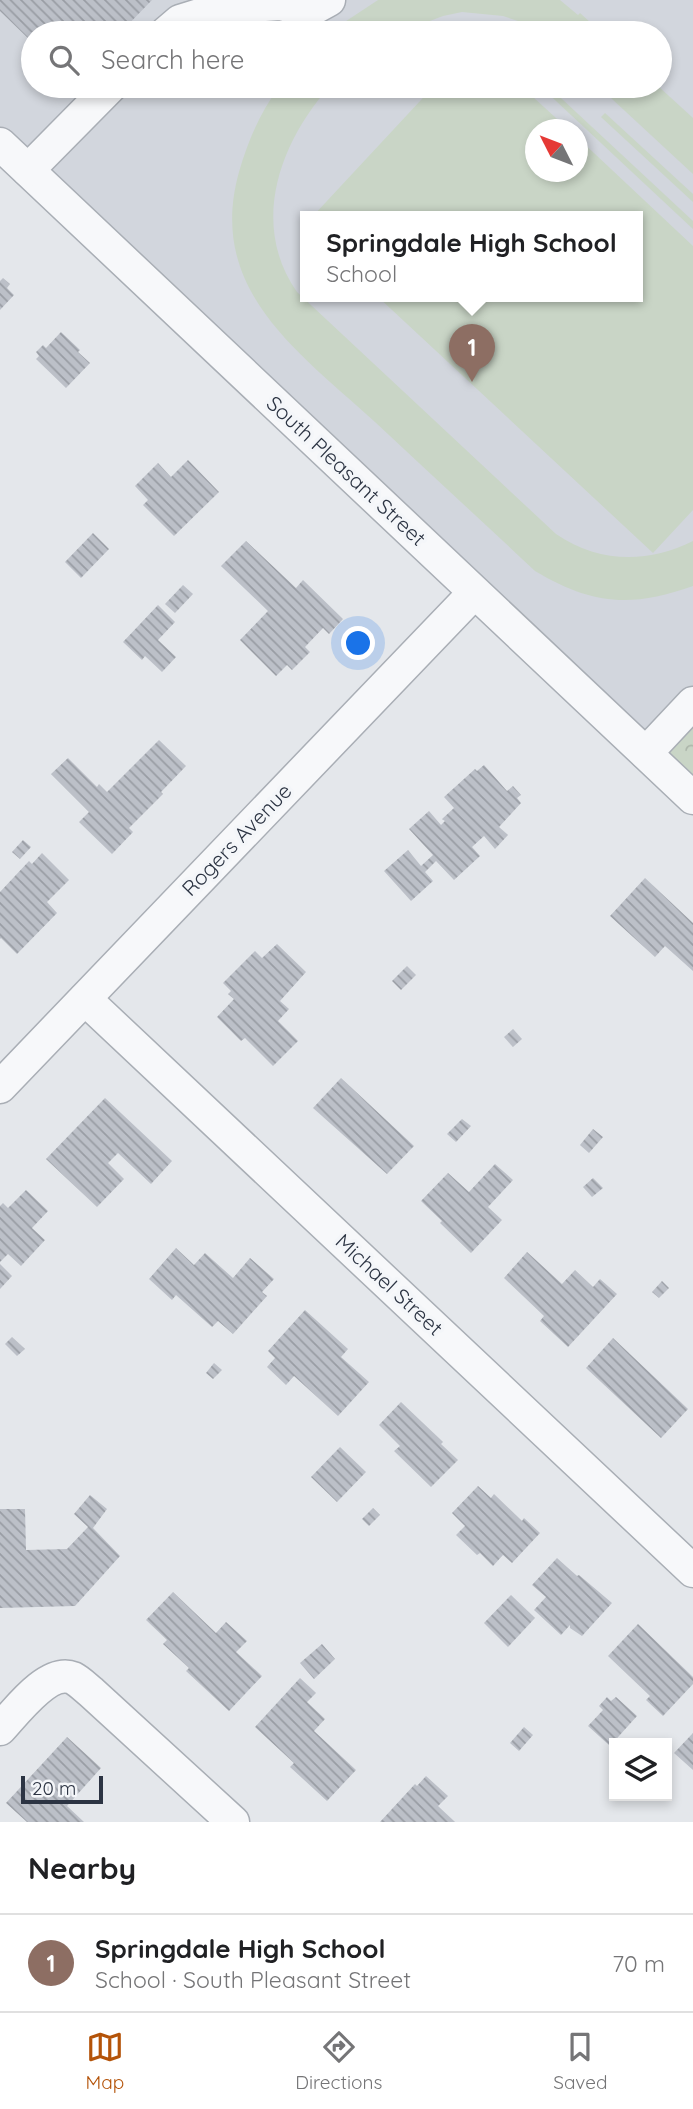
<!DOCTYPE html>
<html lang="en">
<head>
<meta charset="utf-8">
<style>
	body { margin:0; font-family:Quicksand,sans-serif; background:#f2f2f2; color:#202124 }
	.controls { position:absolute; right:21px; bottom:21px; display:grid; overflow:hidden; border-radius:0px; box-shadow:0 4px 10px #0003 }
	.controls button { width:63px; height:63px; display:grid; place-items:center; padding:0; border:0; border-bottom:2px solid #e0e0e0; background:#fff; color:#202124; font:35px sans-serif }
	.compass { position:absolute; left:525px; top:119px; width:63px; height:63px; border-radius:50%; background:#fff; box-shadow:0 4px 10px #0003; rotate:312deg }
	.scale { position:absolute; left:21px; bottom:18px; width:82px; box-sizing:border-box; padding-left:7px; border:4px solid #2c3443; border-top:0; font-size:19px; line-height:24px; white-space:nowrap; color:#2c3443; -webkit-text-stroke:5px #f4f6f9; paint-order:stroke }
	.you { position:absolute; left:359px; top:644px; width:24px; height:24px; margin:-18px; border:5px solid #fff; border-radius:50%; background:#1a73e8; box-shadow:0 0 0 10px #1a73e833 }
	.badge { display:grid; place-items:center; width:46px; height:46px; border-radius:50%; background:#b45309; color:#fff; font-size:23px; font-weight:700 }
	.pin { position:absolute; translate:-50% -58px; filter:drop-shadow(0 2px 4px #0008) }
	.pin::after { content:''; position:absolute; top:37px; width:24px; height:21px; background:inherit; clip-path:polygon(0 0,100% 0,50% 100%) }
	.popup { position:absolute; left:300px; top:211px; width:343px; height:91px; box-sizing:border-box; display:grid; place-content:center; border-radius:0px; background:#fff; filter:drop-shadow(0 2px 5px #0005); font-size:23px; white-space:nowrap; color:#757577 }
	.popup b { font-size:26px; color:#202124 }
	.popup::after { content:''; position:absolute; left:50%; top:100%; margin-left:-14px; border:14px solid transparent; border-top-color:#fff }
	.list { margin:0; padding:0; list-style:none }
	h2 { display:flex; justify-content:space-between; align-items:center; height:91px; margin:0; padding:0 28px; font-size:30px }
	h2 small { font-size:23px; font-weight:400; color:#757577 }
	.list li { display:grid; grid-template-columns:46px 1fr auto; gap:21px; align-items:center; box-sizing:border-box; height:98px; padding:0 28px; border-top:2px solid #e0e0e0 }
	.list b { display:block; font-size:26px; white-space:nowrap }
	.list p { margin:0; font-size:23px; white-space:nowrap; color:#757577 }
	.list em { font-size:23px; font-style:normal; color:#757577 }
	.icon { flex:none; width:38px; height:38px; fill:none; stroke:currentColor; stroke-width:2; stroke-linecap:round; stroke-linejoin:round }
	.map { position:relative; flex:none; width:693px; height:1822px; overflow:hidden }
	.search { position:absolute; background:#fff; box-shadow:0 4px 10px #0003; left:21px; right:21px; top:21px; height:77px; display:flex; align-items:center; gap:18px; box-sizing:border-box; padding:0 24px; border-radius:38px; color:#757577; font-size:26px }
	.sheet { height:189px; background:#fff }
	nav { display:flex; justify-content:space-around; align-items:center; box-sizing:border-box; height:98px; border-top:2px solid #e0e0e0; background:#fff; font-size:19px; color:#757577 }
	nav a { display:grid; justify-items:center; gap:4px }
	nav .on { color:#b45309 }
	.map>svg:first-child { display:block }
	.built { fill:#d2d6dd; fill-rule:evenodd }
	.park { fill:url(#park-crowns) }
	.pitch { fill:#c9d5c6 }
	.building { fill:url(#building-back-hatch) }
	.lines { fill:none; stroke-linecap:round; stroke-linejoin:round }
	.minor-casing { stroke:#a9aeb5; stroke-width:35 }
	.minor { stroke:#f7f8fa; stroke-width:32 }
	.labels { text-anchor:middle; stroke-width:7; stroke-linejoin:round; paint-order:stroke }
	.street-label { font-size:21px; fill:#2c3443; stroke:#f4f6f9 }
</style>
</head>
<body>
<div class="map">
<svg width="693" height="1822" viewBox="0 0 693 1822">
	<defs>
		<pattern id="park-crowns" width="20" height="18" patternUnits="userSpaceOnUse" patternTransform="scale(1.75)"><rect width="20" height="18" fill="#c9d5c6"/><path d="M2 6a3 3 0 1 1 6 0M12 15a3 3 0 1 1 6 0" fill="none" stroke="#adb7ab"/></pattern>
		<pattern id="building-back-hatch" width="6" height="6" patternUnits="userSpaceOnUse" patternTransform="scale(1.75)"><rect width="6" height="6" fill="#bcc0c8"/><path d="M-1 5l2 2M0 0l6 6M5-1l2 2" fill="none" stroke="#999da4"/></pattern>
	</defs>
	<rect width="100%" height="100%" fill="#e4e7eb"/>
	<path class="built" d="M0,0H693V703L646,753L0,144ZM33,33H660V86H33ZM536,130H578V172H536ZM306,216H638V296H306Z"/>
	<path class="park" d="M693,703V798L646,753Z"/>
	<g class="pitch">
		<path d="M378,0H560L578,15L580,13L602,33H540L524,23L503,16L462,12L443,16L398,33H328Z"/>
		<path d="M280,86H330C279,143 250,225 297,292L556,534C599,563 647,564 693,541V586C631,608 592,605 535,571C482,521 428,472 375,422C299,352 206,290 239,172C248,141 260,112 280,86Z"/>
		<path d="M434,86H521L568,129L536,130V172H578V138L693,246V510L653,553L377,296H638V216H313Z"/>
		<path d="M540,86H548L693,221V229Z"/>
		<path d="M598,86H658L693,118V174Z"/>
		<path d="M605,113L693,194V202L601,117Z"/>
	</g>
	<g class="building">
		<path d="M0,0H152L120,33H33V43L0,11Z"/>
		<path d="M3,278L10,284L7,288L14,295L0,310V281Z"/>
		<path d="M61,332L80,350L78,352L90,363L66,388L36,359L39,356L36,352L43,345L46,348Z"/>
		<path d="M188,460L219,492L174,536L143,505L148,500L135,486L158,463L171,477Z"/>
		<path d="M93,533L109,549L81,578L65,562Z"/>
		<path d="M246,541L296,588L303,580L343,619L329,634L323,628L305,647L310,652L292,670L287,665L276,676L240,640L268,611L221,566Z"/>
		<path d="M183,585L193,594L175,613L165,604Z"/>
		<path d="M158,605L175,622L158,640L176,657L162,672L145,656L142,660L123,642Z"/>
		<path d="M159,740L186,766L161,792L163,794L129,828L133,832L112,854L79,822L89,812L51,774L68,758L97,787L99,784L107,792Z"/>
		<path d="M484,765L507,791L513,786L521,795L517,798L521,803L499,827L508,835L495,849L484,836L472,847L480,856L454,880L436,861L425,872L433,881L411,901L384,871L408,850L421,866L433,855L409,829L429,811L441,825L445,821L442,819L454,808L444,797L475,769L477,771Z"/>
		<path d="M23,840L31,847L20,859L12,852Z"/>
		<path d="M42,853L69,880L47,902L57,913L17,954L1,938L0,939V892L29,861L32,864Z"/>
		<path d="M645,878L693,923V971L665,946L655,957L610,916Z"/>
		<path d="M277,944L306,972L280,1001L289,1009L278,1021L298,1041L273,1066L245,1038L241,1041L217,1017L234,999L228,994L231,991L223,983L255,951L262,958Z"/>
		<path d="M407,966L416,975L401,990L392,981Z"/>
		<path d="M513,1029L522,1039L513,1047L504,1037Z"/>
		<path d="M341,1078L414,1146L387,1174L313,1108Z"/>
		<path d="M105,1098L172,1161L151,1184L118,1153L108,1163L124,1179L97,1207L46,1159Z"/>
		<path d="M462,1119L471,1126L456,1142L447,1134Z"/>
		<path d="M593,1129L603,1137L589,1153L580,1145Z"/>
		<path d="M495,1164L513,1180L488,1207L502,1220L471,1253L440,1223L442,1221L421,1201L448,1173L469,1192Z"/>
		<path d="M593,1178L603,1188L592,1197L583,1187Z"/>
		<path d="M26,1190L48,1211L32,1228L45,1240L21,1266L8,1254L0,1262V1206L3,1203L8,1208Z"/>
		<path d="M176,1248L194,1265L205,1253L233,1278L250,1258L274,1279L262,1292L267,1296L233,1334L218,1321L212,1327L176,1295L172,1300L149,1279Z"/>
		<path d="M527,1252L562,1284L575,1270L593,1287L600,1279L617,1294L568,1347L540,1321L544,1316L504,1278Z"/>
		<path d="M0,1264L12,1276L0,1289Z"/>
		<path d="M662,1281L669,1288L659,1298L652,1292Z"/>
		<path d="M305,1310L348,1349L341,1357L369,1382L338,1416L294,1376L286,1385L267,1367L275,1358L268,1351Z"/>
		<path d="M12,1337L25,1349L17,1356L5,1344Z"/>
		<path d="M613,1338L688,1409L661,1438L586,1368Z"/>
		<path d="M214,1363L222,1370L213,1379L206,1373Z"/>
		<path d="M401,1402L443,1442L441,1444L458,1460L431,1487L394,1451L400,1446L379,1425Z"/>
		<path d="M340,1447L366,1472L337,1502L311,1477Z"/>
		<path d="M478,1486L491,1498L494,1494L522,1521L524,1518L540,1533L512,1563L503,1555L493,1566L480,1553L477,1555L456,1535L465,1526L452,1513Z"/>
		<path d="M90,1495L107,1509L93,1528L120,1556L75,1606L0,1608V1509H25L26,1550L67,1549L88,1527L74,1514Z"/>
		<path d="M373,1508L380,1515L369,1526L362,1519Z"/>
		<path d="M557,1558L577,1576L579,1575L612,1603L582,1636L570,1628V1625L561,1635L534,1610L546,1597L532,1585Z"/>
		<path d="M173,1592L216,1633L226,1622L247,1641L236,1652L262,1676L229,1711L186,1671L189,1668L163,1644L167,1640L146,1620Z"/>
		<path d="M511,1595L535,1618L508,1647L484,1623Z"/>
		<path d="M638,1624L693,1677V1684L663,1716L646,1700L650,1696L608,1656Z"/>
		<path d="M322,1644L335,1659L314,1679L300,1663Z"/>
		<path d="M300,1678L316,1693L307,1702L325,1719L314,1731L356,1770L327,1801L290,1767L294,1763L255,1727Z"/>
		<path d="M607,1697L611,1701L616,1697L637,1716L610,1746L588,1726L603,1710L599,1706Z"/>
		<path d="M524,1727L533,1735L519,1751L510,1743Z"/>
		<path d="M693,1733V1770L674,1753Z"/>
		<path d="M67,1737L101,1768L67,1806L84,1822H27L6,1803Z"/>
		<path d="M426,1776L448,1796L438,1806L455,1822H380L415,1784L417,1786Z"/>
	</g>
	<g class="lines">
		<defs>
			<g id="minor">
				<path d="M166,33L180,21L209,12L237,7L280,4L309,11L329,0"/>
				<path d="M0,144L693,798"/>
				<path d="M28,170L111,86"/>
				<path d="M646,753L693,703"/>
				<path d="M85,999L693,1571"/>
				<path d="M0,1087L474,593"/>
				<path d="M0,1729C16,1712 48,1668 73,1678C79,1681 86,1688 91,1692L233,1822"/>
			</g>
		</defs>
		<use href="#minor" class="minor-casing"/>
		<use href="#minor" class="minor"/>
	</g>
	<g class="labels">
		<g class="street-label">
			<text transform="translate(346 471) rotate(43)" y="7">South Pleasant Street</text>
			<text transform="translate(237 840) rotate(-46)" y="7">Rogers Avenue</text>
			<text transform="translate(389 1285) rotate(43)" y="7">Michael Street</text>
		</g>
	</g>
</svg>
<div class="controls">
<button><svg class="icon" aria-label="layers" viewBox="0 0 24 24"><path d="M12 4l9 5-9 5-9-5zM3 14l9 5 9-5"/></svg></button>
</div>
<svg class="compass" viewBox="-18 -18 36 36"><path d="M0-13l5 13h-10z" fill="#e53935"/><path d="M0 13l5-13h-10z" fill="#757577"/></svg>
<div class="scale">20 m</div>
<div class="you"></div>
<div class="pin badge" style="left:472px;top:382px;background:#8d6e63">1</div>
<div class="popup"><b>Springdale High School</b>School</div>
<div class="search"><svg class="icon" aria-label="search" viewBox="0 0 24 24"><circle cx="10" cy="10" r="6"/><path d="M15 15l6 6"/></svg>Search here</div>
</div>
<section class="sheet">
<h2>Nearby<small></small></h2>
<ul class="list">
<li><span class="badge" style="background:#8d6e63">1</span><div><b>Springdale High School</b><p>School · South Pleasant Street</p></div><em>70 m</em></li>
</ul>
</section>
<nav>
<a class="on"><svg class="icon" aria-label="map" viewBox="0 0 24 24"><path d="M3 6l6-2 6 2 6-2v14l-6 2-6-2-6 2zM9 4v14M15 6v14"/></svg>Map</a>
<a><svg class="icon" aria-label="directions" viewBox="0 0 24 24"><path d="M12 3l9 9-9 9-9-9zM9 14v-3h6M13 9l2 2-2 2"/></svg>Directions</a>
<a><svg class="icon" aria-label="saved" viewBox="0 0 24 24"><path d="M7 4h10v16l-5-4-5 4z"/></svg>Saved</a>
</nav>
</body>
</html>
